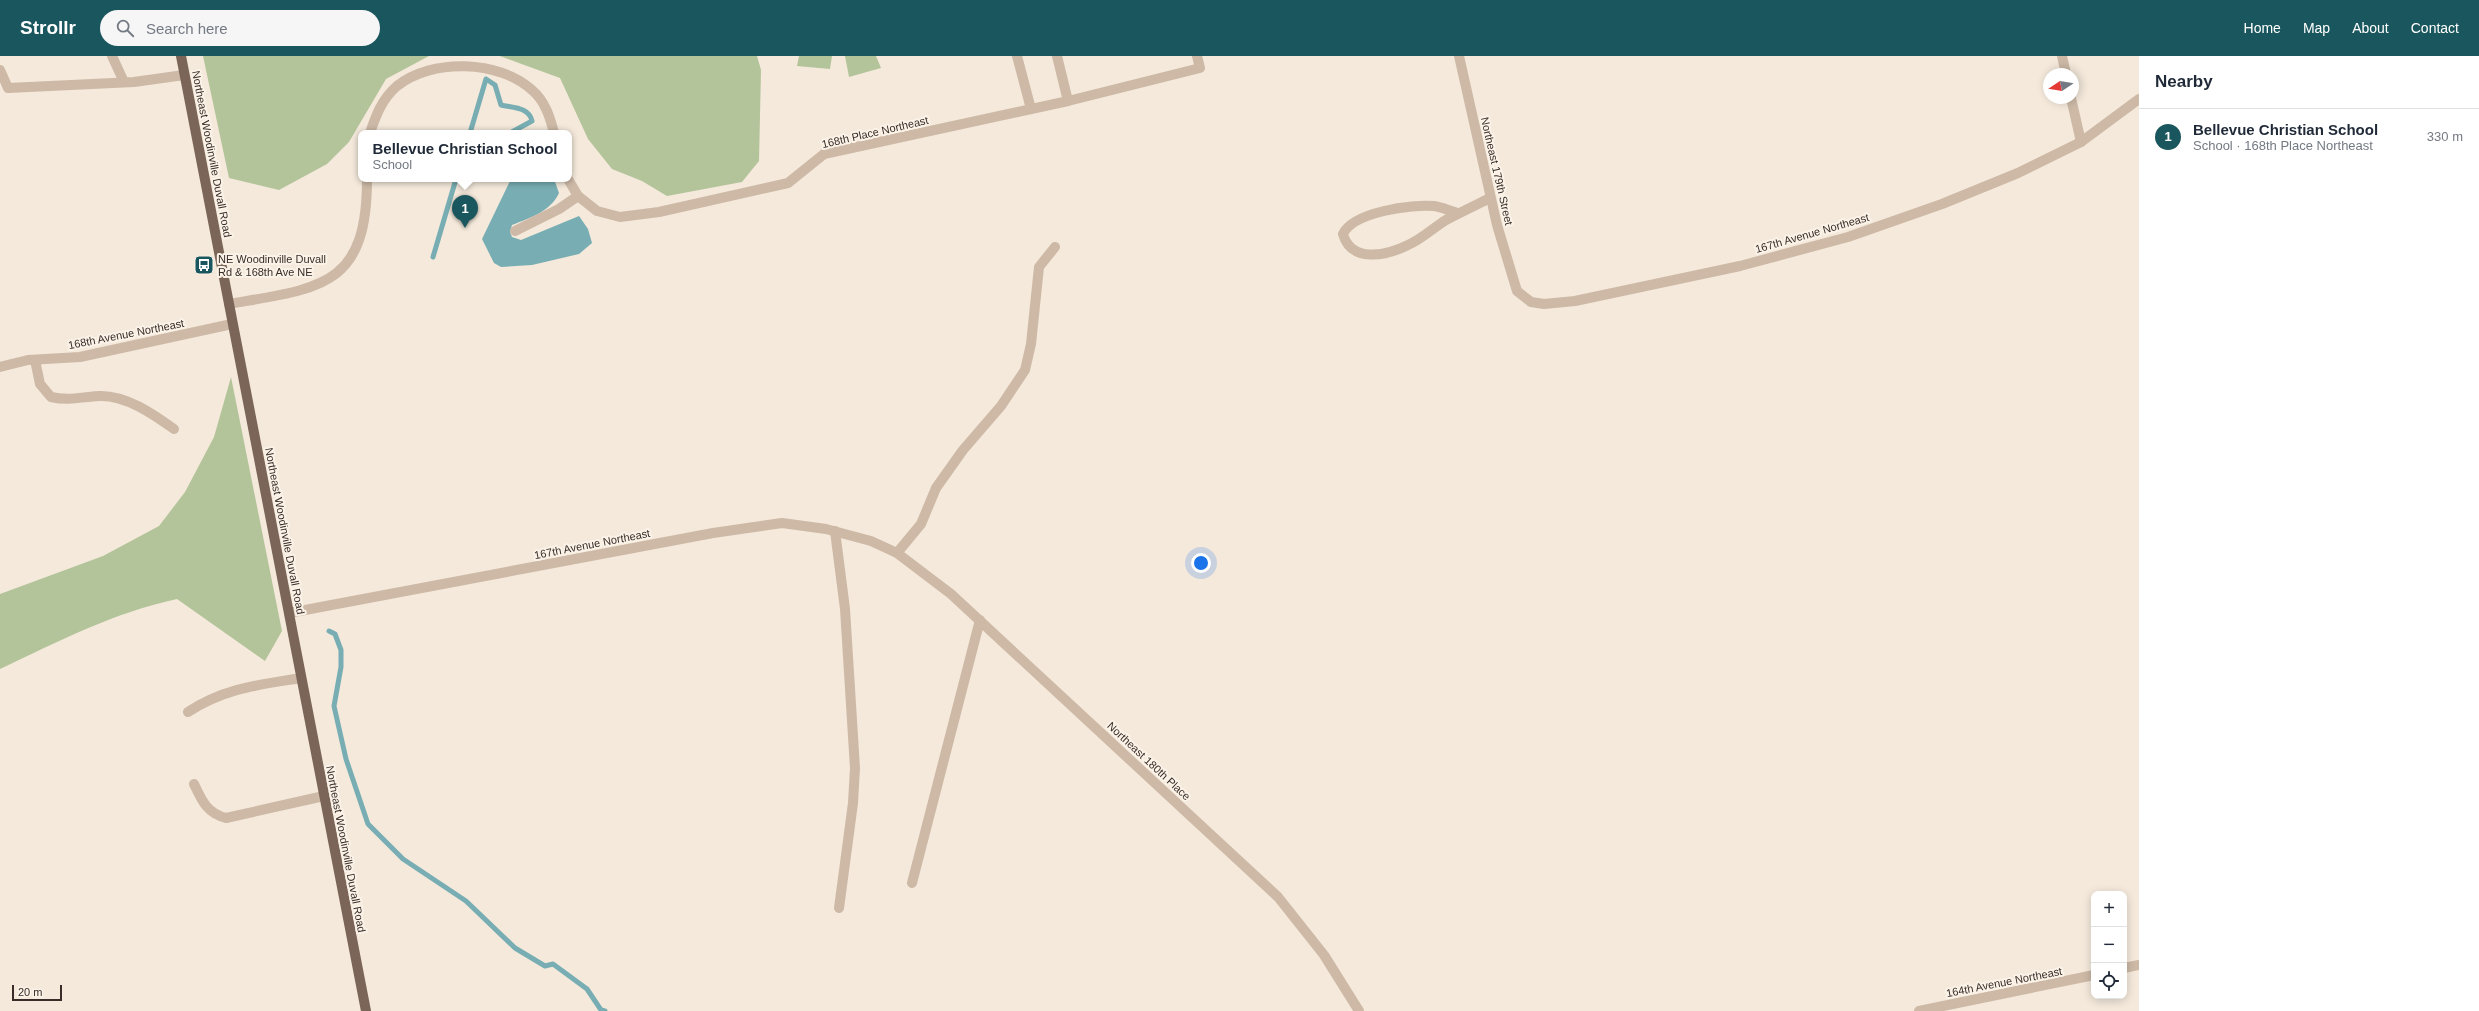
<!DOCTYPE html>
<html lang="en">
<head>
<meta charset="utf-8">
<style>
	body { margin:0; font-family:Helvetica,sans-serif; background:#f6f6f7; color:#1f2937 }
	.controls { position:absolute; right:12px; bottom:12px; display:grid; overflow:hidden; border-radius:8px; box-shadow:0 2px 10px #0003 }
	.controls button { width:36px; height:36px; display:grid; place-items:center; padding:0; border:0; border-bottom:1px solid #e0e1e3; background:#fff; color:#1f2937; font:20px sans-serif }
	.compass { position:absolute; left:2043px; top:12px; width:36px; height:36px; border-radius:50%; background:#fff; box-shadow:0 2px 10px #0003; rotate:258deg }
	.scale { position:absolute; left:12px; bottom:10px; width:50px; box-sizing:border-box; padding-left:4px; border:2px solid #382d28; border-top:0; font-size:11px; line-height:14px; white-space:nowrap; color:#382d28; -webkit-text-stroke:3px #fbf3e8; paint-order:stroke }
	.you { position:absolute; left:1201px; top:507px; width:14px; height:14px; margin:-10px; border:3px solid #fff; border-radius:50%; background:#1a73e8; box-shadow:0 0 0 6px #1a73e833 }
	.badge { display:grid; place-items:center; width:26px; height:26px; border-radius:50%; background:#1a565d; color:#fff; font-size:13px; font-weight:700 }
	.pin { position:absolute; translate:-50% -33px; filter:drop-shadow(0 1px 2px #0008) }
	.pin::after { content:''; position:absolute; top:21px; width:14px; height:12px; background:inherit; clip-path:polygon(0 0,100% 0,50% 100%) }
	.popup { position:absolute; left:358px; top:74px; width:214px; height:52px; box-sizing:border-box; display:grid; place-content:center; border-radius:8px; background:#fff; filter:drop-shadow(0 1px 3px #0005); font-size:13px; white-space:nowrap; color:#747a83 }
	.popup b { font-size:15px; color:#1f2937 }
	.popup::after { content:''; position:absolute; left:50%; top:100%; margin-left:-8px; border:8px solid transparent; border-top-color:#fff }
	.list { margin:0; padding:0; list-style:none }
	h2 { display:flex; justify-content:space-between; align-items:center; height:52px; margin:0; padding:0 16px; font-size:17px }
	h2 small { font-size:13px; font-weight:400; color:#747a83 }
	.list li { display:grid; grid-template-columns:26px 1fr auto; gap:12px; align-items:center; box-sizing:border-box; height:56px; padding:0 16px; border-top:1px solid #e0e1e3 }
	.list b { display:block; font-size:15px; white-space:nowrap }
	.list p { margin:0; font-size:13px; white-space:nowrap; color:#747a83 }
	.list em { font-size:13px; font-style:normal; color:#747a83 }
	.icon { flex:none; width:22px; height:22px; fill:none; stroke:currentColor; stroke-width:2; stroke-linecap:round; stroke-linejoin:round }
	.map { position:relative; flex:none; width:2139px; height:955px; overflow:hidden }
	header { display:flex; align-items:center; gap:24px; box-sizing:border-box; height:56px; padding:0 20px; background:#1a565d; color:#fff }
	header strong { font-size:19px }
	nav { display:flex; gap:22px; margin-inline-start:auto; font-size:14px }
	.search { width:280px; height:36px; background:#f6f6f7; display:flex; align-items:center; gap:10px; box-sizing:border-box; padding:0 14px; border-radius:22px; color:#747a83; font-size:15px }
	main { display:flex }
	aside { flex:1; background:#fff }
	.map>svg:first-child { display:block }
	.green { fill:#b4c49a }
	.water { fill:#78aeb3 }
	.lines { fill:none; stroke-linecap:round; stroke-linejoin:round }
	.stream { stroke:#78aeb3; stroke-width:5 }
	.minor { stroke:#cdb9a6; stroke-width:10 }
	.major { stroke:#7b6558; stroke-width:10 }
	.labels { text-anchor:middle; stroke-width:4; stroke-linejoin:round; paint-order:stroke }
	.street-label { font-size:11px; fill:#382d28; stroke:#fbf3e8 }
	.poi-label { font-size:11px; fill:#382d28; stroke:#fbf3e8; text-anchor:start }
</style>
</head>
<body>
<header>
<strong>Strollr</strong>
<div class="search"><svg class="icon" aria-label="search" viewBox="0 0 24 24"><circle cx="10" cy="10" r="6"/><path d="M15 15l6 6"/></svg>Search here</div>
<nav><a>Home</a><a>Map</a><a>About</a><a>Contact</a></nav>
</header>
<main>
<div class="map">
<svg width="2139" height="955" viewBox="0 0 2139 955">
	<rect width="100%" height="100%" fill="#f4e9db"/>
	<g class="green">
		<path d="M203,0H429L386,23L349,86L327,108L279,134L229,122Z"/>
		<path d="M500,0H757L761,14L759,105L742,126L667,140L642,125L612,113L588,83L560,22Z"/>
		<path d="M799,0H832L830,13L797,10Z"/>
		<path d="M845,0H876L881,12L849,21Z"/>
		<path d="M231,321L282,575L265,605L177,543C115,556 57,586 0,613V538L103,500L159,470L185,436L214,381Z"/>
	</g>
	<path class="water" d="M511,123H554L559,137C551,155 530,162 512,169L510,176L512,181L521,184L579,160L588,173L592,187L579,198L532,209L501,211L494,207L482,183Z"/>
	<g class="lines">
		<g class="stream">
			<path d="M470,77L486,23L495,29L501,49C513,52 529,51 532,65L510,77"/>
			<path d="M433,201L456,123"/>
			<path d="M329,575L335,578L341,594V611L334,650L346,703L368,768L403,803L466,845L515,892L545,910L553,908L587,933L601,954L605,955"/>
		</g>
		<g class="minor">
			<path d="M112,0L124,26"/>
			<path d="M1017,0L1031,53"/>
			<path d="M1057,0L1068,45"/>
			<path d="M1459,0L1497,169L1517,235L1531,246L1544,248L1575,245L1740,210L1848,181L1942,148L2018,117L2081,86L2139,43"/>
			<path d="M2062,0L2066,18"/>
			<path d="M0,14L8,32L134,26L184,19"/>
			<path d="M2071,42L2081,86"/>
			<path d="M370,77C376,59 382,43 397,30C432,2 499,4 532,34C545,45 550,61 554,77"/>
			<path d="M568,123L578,140L597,155L620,161L659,156L788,127L824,98L1068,45L1200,12L1197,0"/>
			<path d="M1458,157C1450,155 1442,151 1434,150C1412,148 1353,156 1343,178C1351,207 1386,200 1408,189C1422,183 1433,172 1446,164C1461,156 1476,149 1490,142"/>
			<path d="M515,175L559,153L578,140"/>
			<path d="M229,248C320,232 367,232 367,123"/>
			<path d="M35,304L40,328L51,341C69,345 81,341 99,340C126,339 153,358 174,373"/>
			<path d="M0,311L28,304L80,301L232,268"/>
			<path d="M835,475L845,553L855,712L853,747L839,852"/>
			<path d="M897,497L921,468L936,432L963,394L1001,350L1025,314L1031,288L1039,211L1055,191"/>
			<path d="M289,557L713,477L782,467L826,473L871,485L897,497L951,538L1278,841L1324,899L1359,955"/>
			<path d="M188,656C225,632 258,629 301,622"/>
			<path d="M194,728C202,745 207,757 226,762L324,740"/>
			<path d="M912,827L980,564"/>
			<path d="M2124,912L2139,909"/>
			<path d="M1919,955L2094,919"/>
		</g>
		<path class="major" d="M181,0L366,955"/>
	</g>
	<defs>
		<symbol id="bus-square" viewBox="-11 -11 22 22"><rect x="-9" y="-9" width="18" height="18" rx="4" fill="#1a565d" stroke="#fbf3e8"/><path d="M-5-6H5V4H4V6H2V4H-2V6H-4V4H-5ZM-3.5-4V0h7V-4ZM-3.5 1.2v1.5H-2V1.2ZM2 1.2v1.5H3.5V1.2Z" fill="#fff"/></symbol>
	</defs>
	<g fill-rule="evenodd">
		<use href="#bus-square" x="193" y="198" width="22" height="22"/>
	</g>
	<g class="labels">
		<g class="street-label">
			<text transform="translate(875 76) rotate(-13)" y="4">168th Place Northeast</text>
			<text transform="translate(212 98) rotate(79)" y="4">Northeast Woodinville Duvall Road</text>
			<text transform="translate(1497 115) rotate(77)" y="4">Northeast 179th Street</text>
			<text transform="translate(1812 177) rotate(-16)" y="4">167th Avenue Northeast</text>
			<text transform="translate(126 278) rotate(-11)" y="4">168th Avenue Northeast</text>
			<text transform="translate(285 475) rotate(79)" y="4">Northeast Woodinville Duvall Road</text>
			<text transform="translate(592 488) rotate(-11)" y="4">167th Avenue Northeast</text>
			<text transform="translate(1149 705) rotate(43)" y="4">Northeast 180th Place</text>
			<text transform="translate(346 793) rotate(79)" y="4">Northeast Woodinville Duvall Road</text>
			<text transform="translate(2004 926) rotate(-11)" y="4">164th Avenue Northeast</text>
		</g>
		<g class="poi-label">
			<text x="218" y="207">NE Woodinville Duvall<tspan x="218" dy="13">Rd &amp; 168th Ave NE</tspan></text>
		</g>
	</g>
</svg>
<div class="controls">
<button>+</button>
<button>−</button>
<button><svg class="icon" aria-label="locate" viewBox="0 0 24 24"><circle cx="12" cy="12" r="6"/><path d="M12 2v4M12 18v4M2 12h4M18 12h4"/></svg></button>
</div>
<svg class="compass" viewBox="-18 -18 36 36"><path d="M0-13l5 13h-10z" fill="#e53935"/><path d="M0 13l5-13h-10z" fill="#747a83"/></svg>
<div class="scale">20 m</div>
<div class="you"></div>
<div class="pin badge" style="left:465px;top:172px">1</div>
<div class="popup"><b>Bellevue Christian School</b>School</div>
</div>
<aside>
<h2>Nearby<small></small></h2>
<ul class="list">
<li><span class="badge">1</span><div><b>Bellevue Christian School</b><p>School · 168th Place Northeast</p></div><em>330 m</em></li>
</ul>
</aside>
</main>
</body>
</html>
